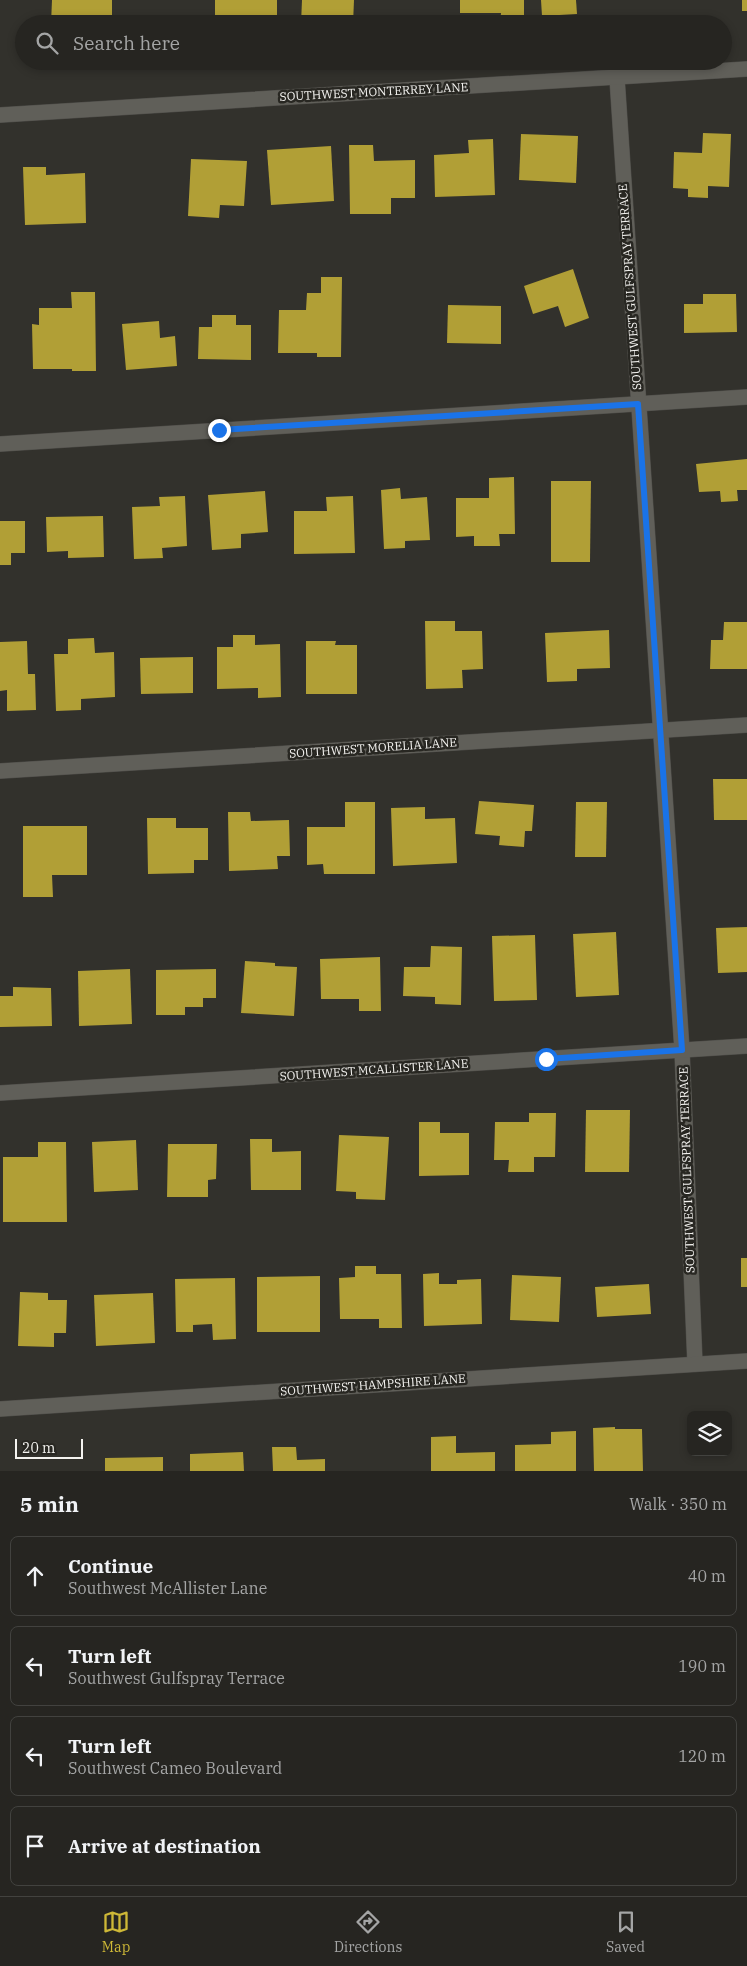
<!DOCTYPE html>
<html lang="en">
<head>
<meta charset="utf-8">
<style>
	body { margin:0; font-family:"IBM Plex Serif",serif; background:#32312e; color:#f1f3f6 }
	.controls { position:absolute; right:15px; bottom:15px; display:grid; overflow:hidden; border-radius:8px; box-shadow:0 2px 8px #0003 }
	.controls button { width:45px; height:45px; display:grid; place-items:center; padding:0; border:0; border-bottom:1px solid #42423f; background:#262521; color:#f1f3f6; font:25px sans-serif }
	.scale { position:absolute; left:15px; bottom:12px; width:68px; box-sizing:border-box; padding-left:5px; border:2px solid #f4f3f0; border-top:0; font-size:14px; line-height:18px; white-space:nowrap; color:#f4f3f0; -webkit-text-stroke:4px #282722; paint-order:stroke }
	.stop { position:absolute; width:15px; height:15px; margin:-11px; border:4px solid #1a73e8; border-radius:50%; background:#fff }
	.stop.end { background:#1a73e8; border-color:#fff; box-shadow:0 1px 5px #0008 }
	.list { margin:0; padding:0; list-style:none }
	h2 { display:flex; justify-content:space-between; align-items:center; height:65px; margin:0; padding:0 20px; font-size:21px }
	h2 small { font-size:16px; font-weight:400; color:#a4a5a5 }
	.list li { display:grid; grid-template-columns:32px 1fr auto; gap:15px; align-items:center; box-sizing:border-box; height:80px; margin:0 10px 10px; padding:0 10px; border:1px solid #42423f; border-radius:8px }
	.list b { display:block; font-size:19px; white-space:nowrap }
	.list p { margin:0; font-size:16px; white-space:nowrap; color:#a4a5a5 }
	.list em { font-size:16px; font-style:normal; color:#a4a5a5 }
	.icon { flex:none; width:28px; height:28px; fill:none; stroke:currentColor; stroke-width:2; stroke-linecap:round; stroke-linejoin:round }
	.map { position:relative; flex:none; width:747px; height:1471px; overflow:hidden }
	.search { position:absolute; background:#262521; box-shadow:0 2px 8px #0003; left:15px; right:15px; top:15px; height:55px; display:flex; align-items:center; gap:12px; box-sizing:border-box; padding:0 18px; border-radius:28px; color:#a4a5a5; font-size:19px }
	.sheet { height:425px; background:#262521 }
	nav { display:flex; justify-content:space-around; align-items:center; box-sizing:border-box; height:70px; border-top:1px solid #42423f; background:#262521; font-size:14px; color:#a4a5a5 }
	nav a { display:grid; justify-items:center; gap:2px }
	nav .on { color:#ceb837 }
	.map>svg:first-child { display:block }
	.building { fill:#b19f36 }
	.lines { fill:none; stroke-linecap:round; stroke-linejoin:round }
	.street-casing { stroke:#4e4d49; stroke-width:16 }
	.secondary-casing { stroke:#4e4d49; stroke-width:16 }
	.street { stroke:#605f59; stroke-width:15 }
	.secondary { stroke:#605f59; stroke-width:15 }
	.route { stroke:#1a73e8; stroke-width:6 }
	.labels { text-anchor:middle; stroke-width:5; stroke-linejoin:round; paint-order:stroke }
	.street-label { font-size:12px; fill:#f4f3f0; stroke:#282722 }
</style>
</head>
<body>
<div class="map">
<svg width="747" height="1471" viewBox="0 0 747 1471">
	<rect width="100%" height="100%" fill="#32312c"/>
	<g class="building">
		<path d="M52,0H112V24H51Z"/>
		<rect x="215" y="0" width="62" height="24"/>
		<path d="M302,0H354L353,24H301Z"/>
		<path d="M460,0H524V24H500L501,13H460Z"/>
		<path d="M541,0H576L577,14L542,16Z"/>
		<rect x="742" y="0" width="5" height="11"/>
		<path d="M703,133L731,134L729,187L708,186V198L688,197V189L673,188L674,152L702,153Z"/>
		<path d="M521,134L578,136L576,183L519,180Z"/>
		<path d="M493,139L495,195L435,197L434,155L469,153L468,140Z"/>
		<path d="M349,145H373L374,161L415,160V198H391V214H350Z"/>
		<path d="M331,146L334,201L271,205L267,150Z"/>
		<path d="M191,159L247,161L244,206L220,205L219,218L188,216Z"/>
		<path d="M23,167H46V175L85,173L86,223L25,225Z"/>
		<path d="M573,269L589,318L565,327L558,306L533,314L524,286Z"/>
		<path d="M321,277H342L341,357H317V353H278L279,310H306L307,293H321Z"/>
		<path d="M71,292H95L96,371H72V369H33L32,324L39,325V308H72Z"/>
		<path d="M703,294H736L737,332L684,333V304H703Z"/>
		<path d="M448,305L501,306V344L447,343Z"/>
		<path d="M212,315H236V325H251V360L198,359L199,327H212Z"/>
		<path d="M159,321L160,338L175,336L177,366L126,370L122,324Z"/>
		<path d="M747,459V490H737L738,501L721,502L720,491L699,492L696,464Z"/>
		<path d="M514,477L515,534H499L500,546H474V536L456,537V498H489V478Z"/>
		<path d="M551,481H591L590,562H551Z"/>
		<path d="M400,488L401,499L427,497L430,540L405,541V548L384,549L381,490Z"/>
		<path d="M265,491L268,532L241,534V548L212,550L208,495Z"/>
		<path d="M185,496L187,546L162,548L163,558L134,559L132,507L160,506L159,497Z"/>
		<path d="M353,496L355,553L294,554V511H327L326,497Z"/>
		<path d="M103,516L104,557L68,558V551L47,552L46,517Z"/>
		<path d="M0,521H25V553H11V565H0Z"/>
		<path d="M425,621H455V631H482L483,669L462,670L463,688L426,689Z"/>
		<path d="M724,622H747V669H710L711,640H723Z"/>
		<path d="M609,630L610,668L577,669V681L547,682L545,633Z"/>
		<path d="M233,635H255V645L280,644L281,697L258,698V688L217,689V647H233Z"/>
		<path d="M94,638L95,653L114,652L115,697L81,699V710L56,711L54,654H68V639Z"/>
		<path d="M27,641L28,674H35L36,710L7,711V690L0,691V642Z"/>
		<path d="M306,641H336L335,645H357V694H306Z"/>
		<path d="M193,657V693L141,694L140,658Z"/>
		<path d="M713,779H747V820H714Z"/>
		<path d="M479,801L534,805L532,831H525L524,847L499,845L500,836L475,834Z"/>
		<path d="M345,802H375V874H324L323,864L307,865V827H345Z"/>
		<path d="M576,802H607L606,857H575Z"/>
		<path d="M425,807V819L455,818L457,863L393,866L391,808Z"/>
		<path d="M228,812H250L251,821L289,820L290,856H277L278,869L229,871Z"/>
		<path d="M147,818H176V828H208V860H194V873L148,874Z"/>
		<path d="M23,826H87V875H52L53,897H23Z"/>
		<path d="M747,927V972L718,973L716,928Z"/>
		<path d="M616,932L619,995L576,997L573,934Z"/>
		<path d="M535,935L537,1000L494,1001L492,936Z"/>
		<path d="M431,946L462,947L461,1005L435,1004V997L403,996L404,967H430Z"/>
		<path d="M380,957L381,1011H359V999H321L320,959Z"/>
		<path d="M245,961L275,963V966L297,967L294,1016L241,1013Z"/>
		<path d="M130,969L132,1024L79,1026L78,971Z"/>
		<path d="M216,969V998H203V1007H185V1015H156V970Z"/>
		<path d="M13,987L51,988L52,1026L0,1027V996H13Z"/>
		<path d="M586,1110H630L629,1172H585Z"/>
		<path d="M529,1113H556L555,1157H534V1172H508L509,1160H494L495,1122H529Z"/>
		<path d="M419,1122H440V1133H469V1175L419,1176Z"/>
		<path d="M339,1135L389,1137L385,1200L356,1199V1192L336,1191Z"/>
		<path d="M250,1139H272V1152L301,1151V1190H251Z"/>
		<path d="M136,1140L138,1190L94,1192L92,1142Z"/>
		<path d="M38,1142H66L67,1222H3V1157H38Z"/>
		<path d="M168,1144H217L216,1179L208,1180V1197H167Z"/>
		<rect x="741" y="1258" width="6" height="29"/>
		<path d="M355,1266H376V1274H401L402,1328H379V1319H340L339,1278L355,1277Z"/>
		<path d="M439,1273V1284H457V1280L481,1279L482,1324L424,1326L423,1274Z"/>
		<path d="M512,1275L561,1277L559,1322L510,1320Z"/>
		<path d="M320,1276V1332H257V1277Z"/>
		<path d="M235,1278L236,1339L213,1340L212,1324L193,1325V1332H176L175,1279Z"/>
		<path d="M649,1284L651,1314L597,1317L595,1287Z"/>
		<path d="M20,1292L48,1293V1300H67L66,1333H54V1347L18,1346Z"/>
		<path d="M153,1293L155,1343L96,1346L94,1295Z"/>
		<path d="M615,1427V1429H642L643,1471H594L593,1428Z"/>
		<path d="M576,1431V1471H515V1445L551,1444V1432Z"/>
		<path d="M456,1436V1453L495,1452V1471H431V1437Z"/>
		<path d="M272,1447H296L297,1460L325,1459V1471H273Z"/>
		<path d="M243,1452L244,1471H190V1454Z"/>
		<path d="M163,1457V1471H105V1458Z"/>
	</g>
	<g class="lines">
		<defs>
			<g id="street">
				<path d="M617,78L682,1050L695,1364"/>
				<path d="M0,115L747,69"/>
				<path d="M0,771L747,725"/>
				<path d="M0,1093L747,1046"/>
				<path d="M0,1409L747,1361"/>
			</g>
			<path id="secondary" d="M0,444L747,397"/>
		</defs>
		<use href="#street" class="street-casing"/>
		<use href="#secondary" class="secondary-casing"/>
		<use href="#street" class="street"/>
		<use href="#secondary" class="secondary"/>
	</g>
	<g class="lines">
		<path class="route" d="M219,430L638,404L682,1050L546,1059"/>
	</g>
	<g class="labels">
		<g class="street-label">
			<text transform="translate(374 92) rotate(-3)" y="4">SOUTHWEST MONTERREY LANE</text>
			<text transform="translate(630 287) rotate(-94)" y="4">SOUTHWEST GULFSPRAY TERRACE</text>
			<text transform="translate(373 748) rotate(-4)" y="4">SOUTHWEST MORELIA LANE</text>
			<text transform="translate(374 1070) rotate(-4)" y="4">SOUTHWEST MCALLISTER LANE</text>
			<text transform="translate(687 1170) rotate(-92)" y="4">SOUTHWEST GULFSPRAY TERRACE</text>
			<text transform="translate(373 1385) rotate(-4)" y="4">SOUTHWEST HAMPSHIRE LANE</text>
		</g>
	</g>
</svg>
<div class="controls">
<button><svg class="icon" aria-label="layers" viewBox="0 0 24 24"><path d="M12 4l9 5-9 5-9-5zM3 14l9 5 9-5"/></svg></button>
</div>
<div class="scale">20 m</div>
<div class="stop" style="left:546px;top:1059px"></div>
<div class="stop end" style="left:219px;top:430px"></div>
<div class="search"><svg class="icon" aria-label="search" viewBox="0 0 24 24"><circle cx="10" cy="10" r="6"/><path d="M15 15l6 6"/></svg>Search here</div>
</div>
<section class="sheet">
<h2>5 min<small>Walk · 350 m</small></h2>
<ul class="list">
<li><svg class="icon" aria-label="ahead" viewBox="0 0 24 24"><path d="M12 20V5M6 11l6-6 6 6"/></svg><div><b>Continue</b><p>Southwest McAllister Lane</p></div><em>40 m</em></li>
<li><svg class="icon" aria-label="left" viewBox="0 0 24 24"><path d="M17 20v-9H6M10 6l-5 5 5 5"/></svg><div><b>Turn left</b><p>Southwest Gulfspray Terrace</p></div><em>190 m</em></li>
<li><svg class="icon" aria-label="left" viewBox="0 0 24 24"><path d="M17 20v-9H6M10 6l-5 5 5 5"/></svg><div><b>Turn left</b><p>Southwest Cameo Boulevard</p></div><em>120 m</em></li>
<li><svg class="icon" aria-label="arrive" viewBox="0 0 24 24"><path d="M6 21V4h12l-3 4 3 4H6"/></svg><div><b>Arrive at destination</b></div></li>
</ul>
</section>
<nav>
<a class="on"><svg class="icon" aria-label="map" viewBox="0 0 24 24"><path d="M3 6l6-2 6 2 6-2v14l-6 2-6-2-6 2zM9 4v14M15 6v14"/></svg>Map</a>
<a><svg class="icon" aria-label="directions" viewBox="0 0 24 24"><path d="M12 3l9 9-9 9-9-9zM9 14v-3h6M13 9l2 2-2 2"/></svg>Directions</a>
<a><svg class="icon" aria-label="saved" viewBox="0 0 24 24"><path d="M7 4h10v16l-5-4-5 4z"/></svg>Saved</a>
</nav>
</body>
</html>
